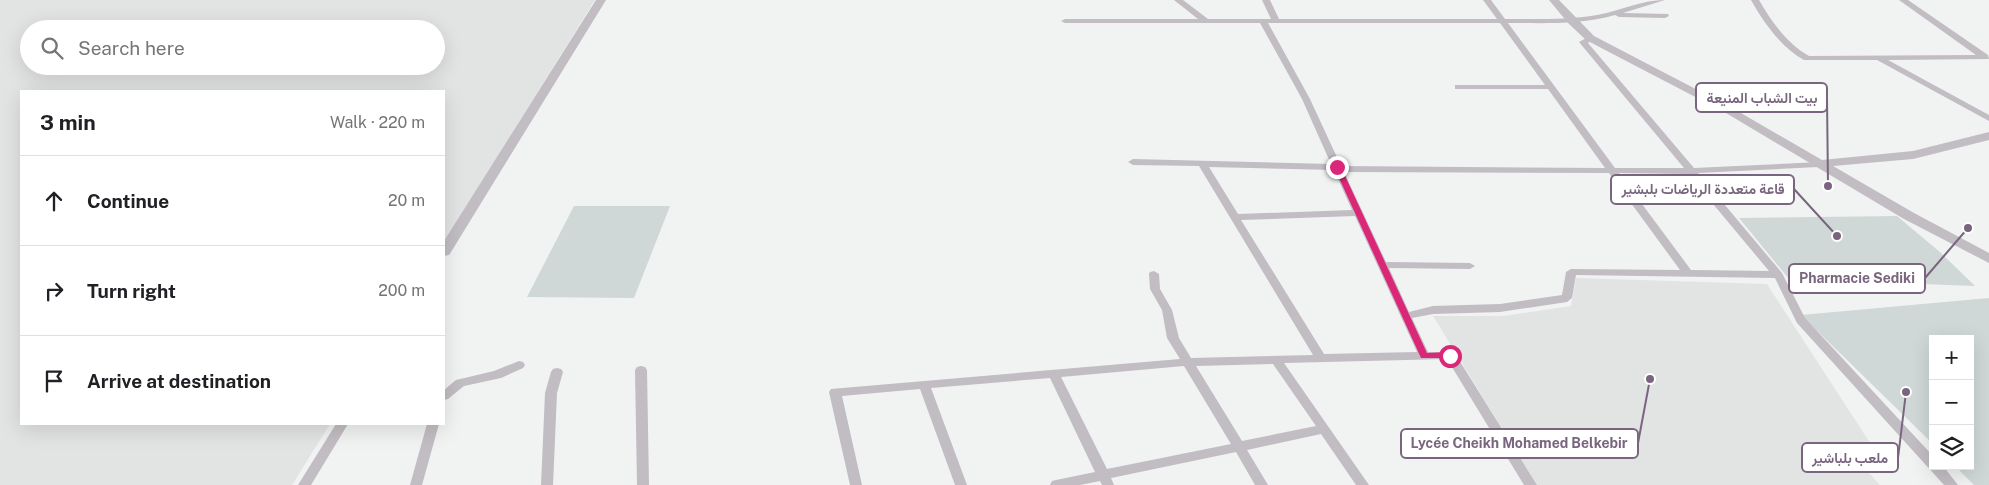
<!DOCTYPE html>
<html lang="en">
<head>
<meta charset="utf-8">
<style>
	body { margin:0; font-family:"Public Sans",Vazirmatn,sans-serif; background:#f6f6f6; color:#202124 }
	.controls { position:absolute; right:15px; bottom:15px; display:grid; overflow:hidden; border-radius:0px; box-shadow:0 5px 20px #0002 }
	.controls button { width:45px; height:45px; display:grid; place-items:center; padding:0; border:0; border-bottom:1px solid #e0e0e0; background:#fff; color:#202124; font:25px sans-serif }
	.stop { position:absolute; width:15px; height:15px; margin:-11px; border:4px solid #db2777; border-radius:50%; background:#fff }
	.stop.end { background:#db2777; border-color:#fff; box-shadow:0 1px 5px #0008 }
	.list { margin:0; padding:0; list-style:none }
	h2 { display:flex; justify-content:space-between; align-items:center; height:65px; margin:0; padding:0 20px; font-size:21px }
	h2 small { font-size:16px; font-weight:400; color:#757577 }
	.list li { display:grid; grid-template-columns:32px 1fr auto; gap:15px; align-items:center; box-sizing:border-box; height:90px; padding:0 20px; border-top:1px solid #e0e0e0 }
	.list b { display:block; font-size:19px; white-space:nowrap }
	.list em { font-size:16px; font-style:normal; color:#757577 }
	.icon { flex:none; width:28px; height:28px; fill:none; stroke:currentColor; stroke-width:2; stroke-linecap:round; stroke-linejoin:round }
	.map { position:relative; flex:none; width:1989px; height:485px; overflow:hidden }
	.search { position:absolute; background:#fff; box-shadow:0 5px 20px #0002; left:20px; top:20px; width:425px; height:55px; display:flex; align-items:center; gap:12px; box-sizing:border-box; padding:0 18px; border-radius:28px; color:#757577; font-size:19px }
	.panel { position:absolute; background:#fff; box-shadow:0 5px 20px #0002; left:20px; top:90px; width:425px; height:335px; border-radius:0px }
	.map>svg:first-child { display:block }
	.built { fill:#e2e4e4; fill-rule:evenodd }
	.green { fill:#cfd8d7 }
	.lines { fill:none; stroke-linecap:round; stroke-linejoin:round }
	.minor { fill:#c2bcc3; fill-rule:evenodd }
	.tertiary { fill:#c2bcc3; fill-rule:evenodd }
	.route { fill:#db2777 }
	.leader { fill:none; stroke:#79657e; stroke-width:2 }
	.callout-dot { fill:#79657e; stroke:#fff; stroke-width:2 }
	.callout { fill:#fff; stroke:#79657e; stroke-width:2 }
	.callout-label { font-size:14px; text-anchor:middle; font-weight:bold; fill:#79657e }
</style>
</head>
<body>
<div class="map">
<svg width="1989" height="485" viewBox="0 0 1989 485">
	<rect width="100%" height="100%" fill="#f0f3f1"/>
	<g class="built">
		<path d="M0,0H595L444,242V91H21V424H330L292,485H0ZM29,29H436V66H29Z"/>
		<path d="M1576,278L1767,284L1874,449L1858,442L1852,466L1870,474L1880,485H1537L1433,316H1503L1571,306Z"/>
	</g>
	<g class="green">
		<path d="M574,206H670L634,298L527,297Z"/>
		<path d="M1897,216L1941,253L1975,286L1789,279L1739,218Z"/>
		<path d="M1989,298V485H1974L1955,466H1970V339H1933V444L1801,315Z"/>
	</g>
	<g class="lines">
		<g class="minor">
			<path d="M1174,0H1183L1208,19H1271L1262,0H1270L1279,19H1497L1483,0H1491L1505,19C1536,19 1567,20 1597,15C1620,11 1641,0 1665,0L1623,13L1668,14L1669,16L1665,18L1619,17L1615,15C1580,25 1544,23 1508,23L1615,168H1684L1579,42L1590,36L1594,38L1588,43L1694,168L1821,162L1823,164L1818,167L1698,173L1782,273L1805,318L1933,456V466H1943L1958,485H1944L1797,323L1775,278L1576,275L1572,298L1567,302L1500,312L1433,314L1412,318L1428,352H1454L1537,485H1524L1447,359L1284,363L1369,485H1356L1321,434L1247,450L1268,485H1255L1236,452L1111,478L1114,485H1102L1100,481L1080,485H1050L1052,481L1056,480L1095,472L1050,378L931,388L967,485H955L920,389L842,396L862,485H850L829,392L831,389L1180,359L1167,338L1162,310L1150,289L1149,274L1150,272L1154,271L1159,274L1160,289L1172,310L1179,338L1191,358L1313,355L1199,166L1133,165L1128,162L1133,159L1331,164L1302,99L1260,23H1065L1061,21L1065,19H1198ZM1268,23H1500L1545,85H1455V89H1548L1605,168L1341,166L1310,99ZM1209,167L1334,170L1352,210L1238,214ZM1344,172L1609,173L1680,270L1571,269L1566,272L1562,295L1500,304L1433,306L1409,312L1389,268L1470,269L1475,266L1470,263L1386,262ZM1619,173L1688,174L1769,271L1691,270ZM1355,216L1417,352L1324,354L1241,220ZM1273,364L1316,426L1242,441L1196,366ZM1184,366L1231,444L1107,469L1061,377Z"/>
			<path d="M1751,0H1759C1771,21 1787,44 1809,56L1976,55L1899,0H1908L1988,55L1989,59L1888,60L1989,115V121L1877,60H1804C1781,47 1764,23 1751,0Z"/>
			<path d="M519,361L523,362L525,365L523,368L501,378L464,386L448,399L444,400V390L456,380L494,371Z"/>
			<path d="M641,366L645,367L647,370L649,485H637L635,370L637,367Z"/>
			<path d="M557,368L561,369L563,372L557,393L553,485H541L545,393L551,372L553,369Z"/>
			<path d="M336,424H348L311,485H298Z"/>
			<path d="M427,424H439L422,485H410Z"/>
		</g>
		<g class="tertiary">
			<path d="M596,0H606L451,252L449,255L444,256V241Z"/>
			<path d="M1549,0H1559L1594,36L1734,109L1822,160L1913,151L1989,132V140L1913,159L1833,166L1914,213L1989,253V263L1904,219L1726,113L1586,40L1568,23Z"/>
		</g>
	</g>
	<path class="route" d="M1335,165L1341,167L1427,353L1450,352L1453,353V358H1421L1334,167Z"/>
	<path class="leader" d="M1828 186L1827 98M1837 236L1794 189M1968 228L1925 278M1650 379L1638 443M1906 392L1898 458"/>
	<g class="callout-dot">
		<circle cx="1828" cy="186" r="5"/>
		<circle cx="1837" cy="236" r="5"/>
		<circle cx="1968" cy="228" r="5"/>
		<circle cx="1650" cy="379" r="5"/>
		<circle cx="1906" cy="392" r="5"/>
	</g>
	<g class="callout">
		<rect x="1696" y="83" width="131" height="29" rx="5"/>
		<rect x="1611" y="175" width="183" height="29" rx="5"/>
		<rect x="1789" y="264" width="136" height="29" rx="5"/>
		<rect x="1401" y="429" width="237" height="29" rx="5"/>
		<rect x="1802" y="443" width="96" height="29" rx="5"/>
	</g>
	<g class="callout-label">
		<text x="1762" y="103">بيت الشباب المنيعة</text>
		<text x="1703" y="194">قاعة متعددة الرياضات بلبشير</text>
		<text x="1857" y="283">Pharmacie Sediki</text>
		<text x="1519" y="448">Lycée Cheikh Mohamed Belkebir</text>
		<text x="1850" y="463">ملعب بلباشير</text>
	</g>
</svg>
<div class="controls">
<button>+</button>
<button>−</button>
<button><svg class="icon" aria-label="layers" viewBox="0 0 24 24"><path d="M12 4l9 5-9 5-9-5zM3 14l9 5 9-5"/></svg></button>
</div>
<div class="stop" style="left:1450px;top:356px"></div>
<div class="stop end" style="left:1337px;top:167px"></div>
<div class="search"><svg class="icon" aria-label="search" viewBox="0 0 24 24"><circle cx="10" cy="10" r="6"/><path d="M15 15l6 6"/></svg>Search here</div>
<section class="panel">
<h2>3 min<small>Walk · 220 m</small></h2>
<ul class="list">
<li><svg class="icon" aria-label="ahead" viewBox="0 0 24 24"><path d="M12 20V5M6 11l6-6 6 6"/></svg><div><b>Continue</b></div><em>20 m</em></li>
<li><svg class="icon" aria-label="right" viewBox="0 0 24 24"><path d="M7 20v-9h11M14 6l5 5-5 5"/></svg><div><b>Turn right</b></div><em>200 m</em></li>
<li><svg class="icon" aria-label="arrive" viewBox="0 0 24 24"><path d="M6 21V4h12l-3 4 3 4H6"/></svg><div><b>Arrive at destination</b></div></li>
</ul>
</section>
</div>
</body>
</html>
